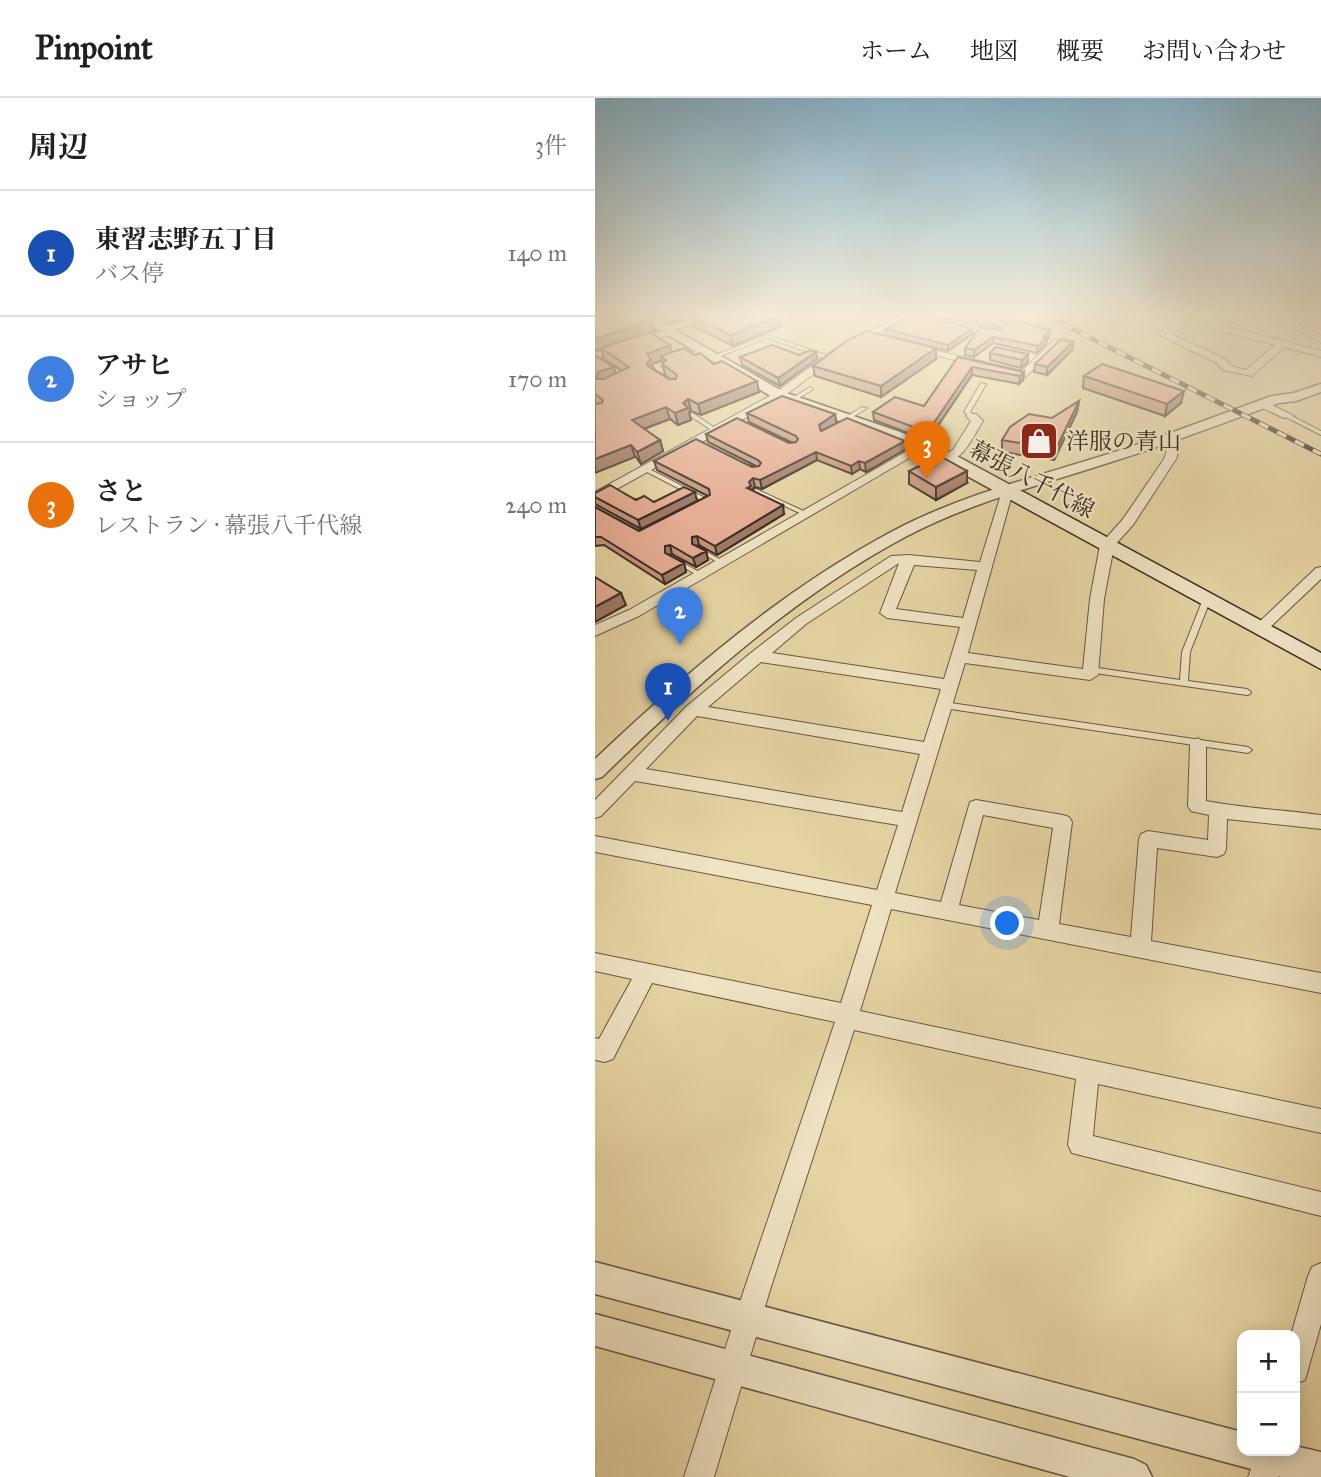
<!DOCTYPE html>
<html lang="ja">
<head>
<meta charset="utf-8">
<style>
	body { margin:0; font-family:"IM FELL Great Primer","Noto Serif JP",serif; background:#f2f2f2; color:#202124 }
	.controls { position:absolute; right:21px; bottom:21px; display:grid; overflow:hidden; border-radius:14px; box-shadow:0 4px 18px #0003 }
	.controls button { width:63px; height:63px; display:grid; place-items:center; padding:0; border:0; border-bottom:2px solid #e0e0e0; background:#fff; color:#202124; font:35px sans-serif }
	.you { position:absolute; left:413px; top:826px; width:24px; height:24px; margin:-18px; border:5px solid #fff; border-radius:50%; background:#1a73e8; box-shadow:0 0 0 10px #1a73e833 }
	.badge { display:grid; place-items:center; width:46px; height:46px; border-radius:50%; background:#8f2418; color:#fff; font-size:23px; font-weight:700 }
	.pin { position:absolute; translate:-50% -58px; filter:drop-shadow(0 2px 4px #0008) }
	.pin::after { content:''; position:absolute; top:37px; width:24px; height:21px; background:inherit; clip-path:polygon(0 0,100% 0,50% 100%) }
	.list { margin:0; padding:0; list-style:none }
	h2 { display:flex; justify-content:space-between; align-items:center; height:91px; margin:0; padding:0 28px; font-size:30px }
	h2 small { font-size:23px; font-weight:400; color:#757577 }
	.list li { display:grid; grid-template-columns:46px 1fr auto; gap:21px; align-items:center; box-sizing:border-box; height:126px; padding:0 28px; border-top:2px solid #e0e0e0 }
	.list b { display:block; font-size:26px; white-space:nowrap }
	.list p { margin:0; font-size:23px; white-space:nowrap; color:#757577 }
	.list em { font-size:23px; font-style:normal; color:#757577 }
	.map { position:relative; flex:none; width:726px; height:1379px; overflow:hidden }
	header { display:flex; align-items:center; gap:42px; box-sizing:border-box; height:98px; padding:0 35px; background:#fff; border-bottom:2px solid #e0e0e0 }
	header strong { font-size:33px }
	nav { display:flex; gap:38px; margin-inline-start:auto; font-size:24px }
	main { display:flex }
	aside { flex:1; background:#fff }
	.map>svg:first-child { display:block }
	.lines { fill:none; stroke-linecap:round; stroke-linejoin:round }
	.service-casing { stroke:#665844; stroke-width:2 }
	.minor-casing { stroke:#665844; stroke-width:2 }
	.tertiary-casing { stroke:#665844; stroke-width:3 }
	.secondary-casing { stroke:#3b2e24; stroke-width:3 }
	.service { fill:#efe3c3; fill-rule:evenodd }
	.minor { fill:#efe3c3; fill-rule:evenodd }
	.tertiary { fill:#efe3c3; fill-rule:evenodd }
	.secondary { fill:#efe3c3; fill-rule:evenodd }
	.rail-casing { stroke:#3b2e24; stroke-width:5 }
	.rail { stroke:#efe3c3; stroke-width:3.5; stroke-dasharray:10; stroke-linecap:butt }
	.wall { fill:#c5957e; stroke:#3b2e24; stroke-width:2; fill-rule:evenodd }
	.shaded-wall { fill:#a07967; stroke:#3b2e24; stroke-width:2 }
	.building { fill:#e5ad93; stroke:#3b2e24; stroke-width:2 }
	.labels { text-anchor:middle; stroke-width:5; stroke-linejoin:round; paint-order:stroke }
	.far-poi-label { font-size:23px; fill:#3b2e24; stroke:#efe3c3; text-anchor:start }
	.far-street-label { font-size:23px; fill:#3b2e24; stroke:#efe3c3 }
</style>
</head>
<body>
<header>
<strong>Pinpoint</strong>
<nav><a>ホーム</a><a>地図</a><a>概要</a><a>お問い合わせ</a></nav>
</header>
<main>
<aside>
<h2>周辺<small>3件</small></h2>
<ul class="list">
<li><span class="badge" style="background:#1a4fb4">1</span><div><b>東習志野五丁目</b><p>バス停</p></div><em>140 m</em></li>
<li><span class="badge" style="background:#3f7fe0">2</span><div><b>アサヒ</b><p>ショップ</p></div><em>170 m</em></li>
<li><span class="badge" style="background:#e8710a">3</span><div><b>さと</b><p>レストラン · 幕張八千代線</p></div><em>240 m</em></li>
</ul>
</aside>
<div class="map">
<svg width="726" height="1379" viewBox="0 0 726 1379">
	<rect width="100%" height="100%" fill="#e6d4a3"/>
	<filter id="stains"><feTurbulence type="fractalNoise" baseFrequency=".00286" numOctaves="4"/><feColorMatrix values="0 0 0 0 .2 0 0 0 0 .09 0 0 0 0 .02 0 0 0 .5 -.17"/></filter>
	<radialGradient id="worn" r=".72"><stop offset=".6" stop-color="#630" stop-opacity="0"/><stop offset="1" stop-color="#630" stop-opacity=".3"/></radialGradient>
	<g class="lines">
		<defs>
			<g id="service">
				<path d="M173,237L236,259L237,260L232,261L173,240L120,260L115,259Z"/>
				<path d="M105,252L109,253L64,268L71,274L65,277L70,280V282H66L58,277L64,274L58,269V267Z"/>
				<path d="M386,285L391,286L375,314L380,318L375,319L369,314Z"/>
				<path d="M215,289L218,291L217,292L199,303L194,302Z"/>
				<path d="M267,309L272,310L253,322H249V320Z"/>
				<path d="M97,315L99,316L123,332L118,333L95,318L94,317Z"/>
				<path d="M693,316L726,333V337L691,319L690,318Z"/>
				<path d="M50,371H54L116,403L112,405H108V403L50,373Z"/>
				<path d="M161,391L213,415L214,416L209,417L159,394L158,393Z"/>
				<path d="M103,449L128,463L129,464L128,465H124L101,452V450Z"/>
				<path d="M81,461L106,475L107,476L104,478L102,477L79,464L78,463Z"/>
				<path d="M608,501H614L615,503L595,554L593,583L652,591L656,594L655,596L652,597L493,574L492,572L496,569L585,582L587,554Z"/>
				<path d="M349,604L653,649L657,652L653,655L349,610L345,607Z"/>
			</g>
			<g id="minor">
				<path d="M308,217H319L253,250L188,299L0,403V394L180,295L247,246Z"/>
				<path d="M321,217C339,215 354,224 371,227C384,230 396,225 409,233L404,236L393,233L373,234Z"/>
				<path d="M508,217H538L522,224Z"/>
				<path d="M677,217H688L726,238V245Z"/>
				<path d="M597,219L726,253V259L689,249L657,278L628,272L622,265L563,236ZM598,225L680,247L651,272L636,268L630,261L576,236Z"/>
				<path d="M74,231L77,232V236L0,261V255Z"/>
				<path d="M459,242L467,244L429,280L313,250L318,247L427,273Z"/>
				<path d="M663,304H671L699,318L689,320L663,308Z"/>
				<path d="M373,316H381L388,323C378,338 368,365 348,363V357L358,352L376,323L371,318Z"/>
				<path d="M569,340L579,342L584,352L581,361L538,427L519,448L509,501L503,577L495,582L370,565L300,795L346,804L375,704L381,702L468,717L474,719L477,724L464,826L536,839L544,741L546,736L553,733L613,742L614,717L596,713L593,708L595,646L603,640L611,646V703C649,710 687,712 726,717V731L632,721L631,751L629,756L622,759L562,750L556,843L726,875V895L296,811L265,913L726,1011V1035L503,986L498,1038L726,1094V1118L477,1055L473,1047L481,981L259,932L175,1192L119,1379H89L149,1192L240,924L57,885L18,961L10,964L0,962V940L4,941L37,881L0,873V855L246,905L277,807L0,754V738L282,792L303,727L40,683L6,718L0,720V702L92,608L157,554L201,520L296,458L314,457L385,464L408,390H416L418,393L373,555L488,571L495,501L505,447L528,421L569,361L572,352L567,342ZM304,465L285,515L292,520L365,529L349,581L177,555L211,526ZM319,467L382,472L368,520L301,511ZM166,564L346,591L329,644L113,609ZM102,618L325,656L307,714L51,671ZM388,717L458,730L444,822L364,807Z"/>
				<path d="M323,347L333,349L44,518L0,538V527L34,512Z"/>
				<path d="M726,469V481L670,534H660L658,531L660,528L721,470Z"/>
				<path d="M726,1165V1226L710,1282L700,1286V1237H696L713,1178L717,1169Z"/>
				<path d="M663,1353H691L683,1379H653Z"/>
			</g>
			<g id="tertiary">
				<path d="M105,217H120L75,234L65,232Z"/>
				<path d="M726,286V294L701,303L684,305C629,324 575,346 519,363C449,386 376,404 310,439C196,500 99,589 7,679L0,681V661C91,575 187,492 298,433C364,398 437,380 507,358C565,340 621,318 677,298L699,295Z"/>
				<path d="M0,1164L647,1334V1353H700V1348L726,1354V1379H686L0,1196Z"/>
				<path d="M0,1216L539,1361L551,1367L557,1379H475L0,1248Z"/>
			</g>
			<path id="secondary" d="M39,217H54L189,294L305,334L360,357L726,555V571L348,365L293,340L179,300Z"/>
		</defs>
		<use href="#service" class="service-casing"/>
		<use href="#minor" class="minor-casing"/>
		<use href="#tertiary" class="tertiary-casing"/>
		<use href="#secondary" class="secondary-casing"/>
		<use href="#service" class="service"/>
		<use href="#minor" class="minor"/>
		<use href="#tertiary" class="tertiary"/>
		<use href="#secondary" class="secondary"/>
		<defs>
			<path id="rail" d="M450,217L726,356"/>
		</defs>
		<use href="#rail" class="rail-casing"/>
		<use href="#rail" class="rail"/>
	</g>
	<g class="wall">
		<path d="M0,217L60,233L55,235L77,254L100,257L119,266L164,294L106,317L96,313L94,314L96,322L83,327L75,321L49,331L65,342L68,353L46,366L0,305V257L21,276L27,273L9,261L6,251L0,253ZM67,262L70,277L75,281L59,271L57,266Z"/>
		<path d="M58,217H185L187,228L138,248L98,228L96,218L74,226Z"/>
		<path d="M336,217H401L454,239L452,242L451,246L442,255L398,245L379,259L370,257V250L407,230L400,227L371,224Z"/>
		<path d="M290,231L377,236L353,253L291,237Z"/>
		<path d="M478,244L477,252L452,277L439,274L440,266Z"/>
		<path d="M395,255L433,256V264L426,270L395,262Z"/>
		<path d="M204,257L222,261L185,288L147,267L145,259Z"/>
		<path d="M363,259L429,274L428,282L424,286L377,277L336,338L329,341L279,322L278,314L329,308Z"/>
		<path d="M341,261L286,299L220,278L218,268Z"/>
		<path d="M489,278L586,305L570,318L488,290Z"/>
		<path d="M484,303L482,314L459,362L407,354V342L457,320Z"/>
		<path d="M152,315L240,316L241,325L234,329L311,351L271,374L265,371L257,376L222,362L167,391L160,389L157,393L189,416L122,457L104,447H101L111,453L113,462L101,469L77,456L73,457L89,465L91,474L70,486L9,447L0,448V409L44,433L113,398L62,372L59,363L161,368L113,344L111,336L198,345L154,324Z"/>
		<path d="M314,373L372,385L341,402L314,386Z"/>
		<path d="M0,395L59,404L102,403L46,431L0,406Z"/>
	</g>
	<g class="shaded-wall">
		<path d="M72,217H99L74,226Z"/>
		<path d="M186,217L187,228L138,248L135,237Z"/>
		<path d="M57,222L60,233L0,253V241Z"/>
		<path d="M377,231V236L353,253V247Z"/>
		<path d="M455,232L454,239L452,242L451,246L442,255L443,248L448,239Z"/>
		<path d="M398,239V245L379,259V252Z"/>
		<path d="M478,244L477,252L452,277V269Z"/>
		<path d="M75,247L78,258H66L67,262L57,266L59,273L56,276L52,265V256Z"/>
		<path d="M341,250V261L286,299V288Z"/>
		<path d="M221,254L222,261L185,288L183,280Z"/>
		<path d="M433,256V264L426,270L427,262Z"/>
		<path d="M19,269L22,280L6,292L2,281L3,274Z"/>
		<path d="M377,269V277L336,338L329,341V333Z"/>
		<path d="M429,274L428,282L424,286L425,278Z"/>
		<path d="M162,283L164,294L106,317L103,306Z"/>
		<path d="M589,293L586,305L570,318L572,306Z"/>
		<path d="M93,301L96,313L94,314L96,322L83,327L80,315Z"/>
		<path d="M484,303L482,314L459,362L461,351Z"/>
		<path d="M71,309L75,321L40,334L37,322Z"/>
		<path d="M240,316L241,325L226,335L224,327Z"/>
		<path d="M65,342L68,353L46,366L42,354Z"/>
		<path d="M310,343L311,351L271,374L270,365Z"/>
		<path d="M36,347L40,359L0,375V361Z"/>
		<path d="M221,354L222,362L167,391L165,382Z"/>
		<path d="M264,363L265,371L257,376L256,368Z"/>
		<path d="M372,373V385L341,402V389Z"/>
		<path d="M158,380L160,389L157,391L158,396L152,390L154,384Z"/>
		<path d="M100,394L102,403L46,431L43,422Z"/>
		<path d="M188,407L189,416L122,457L120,448Z"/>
		<path d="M102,438L104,447L100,448L97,446V439Z"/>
		<path d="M75,447L77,456L73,457L70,455V448Z"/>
		<path d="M111,453L113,462L101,469L98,460Z"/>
		<path d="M89,465L91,474L70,486L67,477Z"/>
		<path d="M26,495L31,507L0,524V509Z"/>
	</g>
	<g class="building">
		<path d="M0,217H48L57,222L0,241Z"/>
		<path d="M96,217H186L135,237Z"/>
		<path d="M315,217H329L377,231L353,247L290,231Z"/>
		<path d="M365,217H401L455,232L448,239H452L443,248L398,239L379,252L370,250L385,229L406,232L412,225L400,220Z"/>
		<path d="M271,233L341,250L286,288L218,268L253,242Z"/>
		<path d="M54,234L75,247L52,256L56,262L52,265L53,268L74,281H81L82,277L67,266L71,262L66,258L89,250L100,257L105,255L119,266L127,263L162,283L103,306L93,301L88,305L93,310L80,315L71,309L37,322L65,342L42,354L36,347L0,361V306L7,305L8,302L0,296V257L19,269L3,274L2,281H9L34,269L6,250Z"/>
		<path d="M466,241L478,244L452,269L440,266Z"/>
		<path d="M177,247L204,257L216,252L221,254L183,280L145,259Z"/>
		<path d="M400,249L433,256L427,262L395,255Z"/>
		<path d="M363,259L429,274L425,278L377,269L336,329L329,333L278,314L300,299L329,308Z"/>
		<path d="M507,266L589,293L572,306L489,278Z"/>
		<path d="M187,298L240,316L224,327L226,333L252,320L310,343L270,365L264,363L256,368L221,354L165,382L158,380L154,384L156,388L152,390L188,407L120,448L102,438L97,439V446L111,453L98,460L75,447L70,448V455L89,465L67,477L6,439H0V409L44,433L115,397L114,391L59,363L101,341L157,369L164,368L166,365L163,362L111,336L142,320L194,345L201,344L203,341L201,338L152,315Z"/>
		<path d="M484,303L461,351L407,342L415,329L434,316L457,320Z"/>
		<path d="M345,358L372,373L341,389L314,373Z"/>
		<path d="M15,387L41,402L49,398L59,404L89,389L100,394L43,422L0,399V395Z"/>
		<path d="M0,479L26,495L0,509Z"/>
	</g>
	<linearGradient id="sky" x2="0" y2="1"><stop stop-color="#87b6cf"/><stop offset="0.53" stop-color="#f4ecd6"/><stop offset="1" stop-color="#f4ecd6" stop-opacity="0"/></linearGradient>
	<rect width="726" height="410" fill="url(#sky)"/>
	<defs>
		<symbol id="shop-square" viewBox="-11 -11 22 22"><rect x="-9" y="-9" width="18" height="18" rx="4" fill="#8f2418" stroke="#efe3c3"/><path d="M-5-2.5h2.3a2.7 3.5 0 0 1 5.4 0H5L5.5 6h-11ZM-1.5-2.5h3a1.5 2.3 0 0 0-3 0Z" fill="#fff"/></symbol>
	</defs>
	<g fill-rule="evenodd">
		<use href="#shop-square" x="422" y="321" width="44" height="44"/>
	</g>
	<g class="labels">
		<g class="far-poi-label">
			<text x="471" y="351">洋服の青山</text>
		</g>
		<g class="far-street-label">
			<text transform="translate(437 381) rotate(28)" y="8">幕張八千代線</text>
		</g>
	</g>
	<rect width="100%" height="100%" filter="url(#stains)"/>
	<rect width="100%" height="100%" fill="url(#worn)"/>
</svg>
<div class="controls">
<button>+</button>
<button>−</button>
</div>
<div class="you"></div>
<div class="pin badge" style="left:73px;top:623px;background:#1a4fb4">1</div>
<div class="pin badge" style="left:85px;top:547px;background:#3f7fe0">2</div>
<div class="pin badge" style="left:332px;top:381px;background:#e8710a">3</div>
</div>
</main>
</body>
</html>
